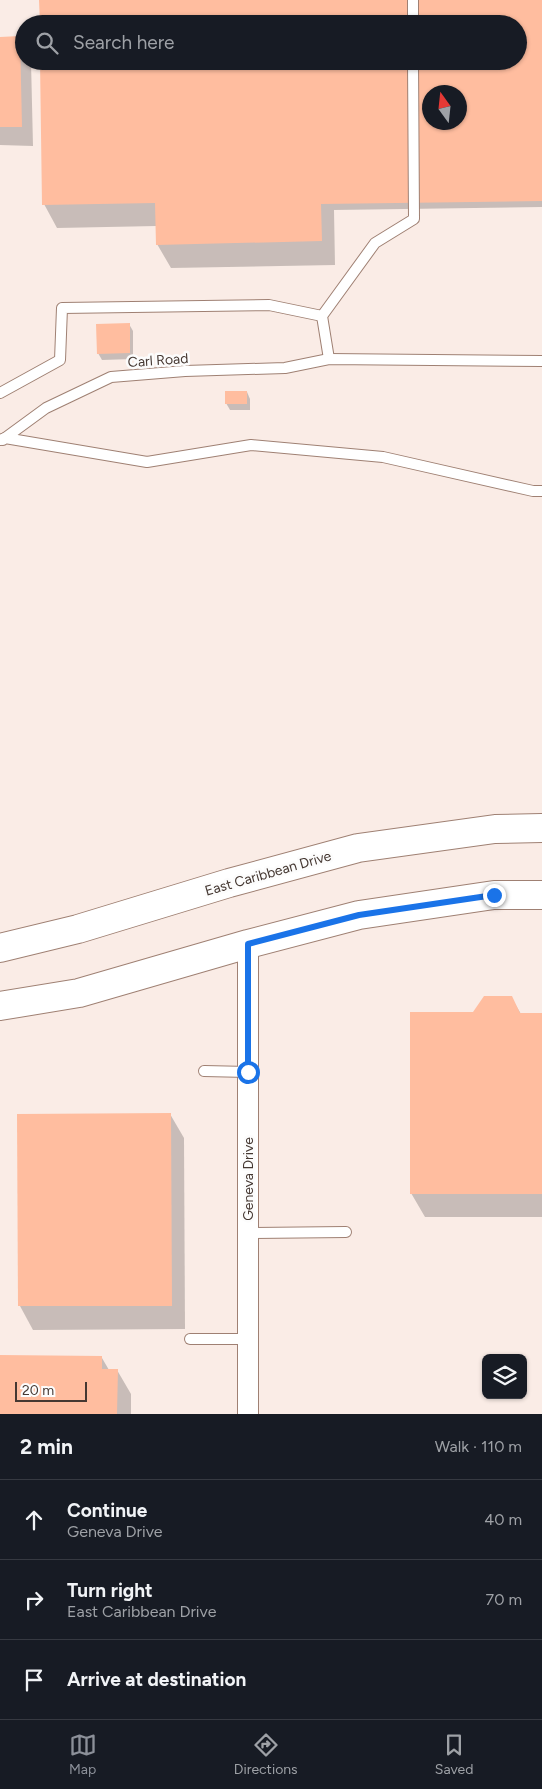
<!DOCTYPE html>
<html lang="en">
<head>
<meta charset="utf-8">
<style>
	body { margin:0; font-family:Figtree,sans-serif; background:#242831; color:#f1f3f6 }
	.controls { position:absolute; right:15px; bottom:15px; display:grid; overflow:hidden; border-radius:8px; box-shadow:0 1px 4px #0004 }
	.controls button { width:45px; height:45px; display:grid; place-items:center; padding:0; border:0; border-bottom:1px solid #363941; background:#171b24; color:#f1f3f6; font:25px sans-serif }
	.compass { position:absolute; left:422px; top:85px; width:45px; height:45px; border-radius:50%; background:#171b24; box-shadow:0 1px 4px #0004; rotate:345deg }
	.scale { position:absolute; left:15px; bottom:12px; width:72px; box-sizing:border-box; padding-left:5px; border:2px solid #453832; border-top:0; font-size:14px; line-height:18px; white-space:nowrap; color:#453832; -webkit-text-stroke:4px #fcfcfc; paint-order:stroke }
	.stop { position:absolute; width:15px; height:15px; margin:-11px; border:4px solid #1a73e8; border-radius:50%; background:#fff }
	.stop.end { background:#1a73e8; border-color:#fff; box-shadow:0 1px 5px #0008 }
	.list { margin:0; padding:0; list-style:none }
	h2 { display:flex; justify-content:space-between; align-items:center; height:65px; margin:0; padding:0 20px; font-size:21px }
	h2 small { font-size:16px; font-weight:400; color:#9ea1a6 }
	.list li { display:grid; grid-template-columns:32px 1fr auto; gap:15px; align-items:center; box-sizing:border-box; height:80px; padding:0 20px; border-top:1px solid #363941 }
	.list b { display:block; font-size:19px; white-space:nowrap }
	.list p { margin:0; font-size:16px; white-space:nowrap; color:#9ea1a6 }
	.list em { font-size:16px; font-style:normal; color:#9ea1a6 }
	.icon { flex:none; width:28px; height:28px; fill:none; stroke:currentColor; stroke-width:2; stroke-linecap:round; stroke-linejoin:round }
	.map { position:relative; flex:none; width:542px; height:1414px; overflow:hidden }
	.search { position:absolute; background:#171b24; box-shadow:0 1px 4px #0004; left:15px; right:15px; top:15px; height:55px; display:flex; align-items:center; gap:12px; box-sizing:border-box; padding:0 18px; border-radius:28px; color:#9ea1a6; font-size:19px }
	.sheet { height:305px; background:#171b24 }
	nav { display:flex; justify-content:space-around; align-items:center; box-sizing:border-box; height:70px; border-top:1px solid #363941; background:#171b24; font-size:14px; color:#9ea1a6 }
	nav a { display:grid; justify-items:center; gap:2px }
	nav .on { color:#8c9099 }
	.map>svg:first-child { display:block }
	.shadow { fill:#0003; fill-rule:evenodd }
	.building { fill:#ffbd9f; fill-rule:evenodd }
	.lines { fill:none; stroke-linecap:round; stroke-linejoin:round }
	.service-casing { stroke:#9f8073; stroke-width:12 }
	.minor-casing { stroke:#9f8073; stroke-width:22 }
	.primary-casing { stroke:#9f8073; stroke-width:30 }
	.service { stroke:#fff; stroke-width:10 }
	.minor { stroke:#fff; stroke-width:20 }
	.primary { stroke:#fff; stroke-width:28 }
	.route { stroke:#1a73e8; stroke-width:6 }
	.labels { text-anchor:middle; stroke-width:5; stroke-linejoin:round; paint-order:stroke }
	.street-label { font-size:14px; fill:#453832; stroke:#fcfcfc }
</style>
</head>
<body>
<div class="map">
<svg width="542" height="1414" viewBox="0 0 542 1414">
	<rect width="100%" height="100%" fill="#faece6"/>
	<g class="shadow">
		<path d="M58,0H542V207L334,210L335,265L171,268L157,244V226L57,228L44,204L518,61V24ZM430,92H460V122H430Z"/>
		<path d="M0,38H19L24,45V61H31L33,146L0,145Z"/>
		<path d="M129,324L133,331V359L102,360L98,353Z"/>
		<path d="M247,392L250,399V410H230L226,403Z"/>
		<path d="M511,997L521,1014H542V1217H425L411,1193L473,1013Z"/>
		<path d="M170,1114L184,1138L185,1329L33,1330L20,1306L19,1116Z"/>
		<path d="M0,1356L102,1358L109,1370H117L131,1394V1414H0Z"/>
	</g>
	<g class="building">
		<path d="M39,0H542V201L321,204L322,241L156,245L155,203L42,205L40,61H518V24H40ZM430,92H460V122H430Z"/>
		<path d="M20,36L22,127H0V37Z"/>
		<path d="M130,323V353L97,354L96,324Z"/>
		<rect x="225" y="391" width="22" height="13"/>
		<path d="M484,996H512L520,1013H542V1194H410V1012H473Z"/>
		<path d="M171,1113L172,1306H18L17,1114Z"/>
		<path d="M0,1355L102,1356V1369H118L117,1414H0Z"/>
	</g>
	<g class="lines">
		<defs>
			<g id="service">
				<path d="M413,0V24"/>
				<path d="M329,359L322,316L375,243L414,219L413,61"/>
				<path d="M0,393L60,360L62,308L269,305L322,316"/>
				<path d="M0,440L5,438L46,408L111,377L185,371L285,368L329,359L542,361"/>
				<path d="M3,440L5,438L147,462L251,445L383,457L533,491H542"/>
				<path d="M204,1071L248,1072"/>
				<path d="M248,1233L346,1232"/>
				<path d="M190,1339H248"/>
			</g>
			<path id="minor" d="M248,1414V944"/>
			<g id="primary">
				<path d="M0,948L78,929L229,883L358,848L495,829L542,828"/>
				<path d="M0,1006L79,993L248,944L359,915L494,895H542"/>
			</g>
		</defs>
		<use href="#service" class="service-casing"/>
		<use href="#minor" class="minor-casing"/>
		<use href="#primary" class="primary-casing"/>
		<use href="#service" class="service"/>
		<use href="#minor" class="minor"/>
		<use href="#primary" class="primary"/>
	</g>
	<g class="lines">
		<path class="route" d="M248,1072V944L359,915L494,895"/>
	</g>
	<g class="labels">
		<g class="street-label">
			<text transform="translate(158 360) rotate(-4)" y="5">Carl Road</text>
			<text transform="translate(268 873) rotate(-16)" y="5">East Caribbean Drive</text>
			<text transform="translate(248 1179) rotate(-90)" y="5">Geneva Drive</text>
		</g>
	</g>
</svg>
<div class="controls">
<button><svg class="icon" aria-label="layers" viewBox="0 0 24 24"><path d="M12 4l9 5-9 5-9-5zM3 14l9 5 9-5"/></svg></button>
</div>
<svg class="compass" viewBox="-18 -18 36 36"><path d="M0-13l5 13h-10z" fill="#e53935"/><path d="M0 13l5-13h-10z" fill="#9ea1a6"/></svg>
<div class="scale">20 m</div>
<div class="stop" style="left:248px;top:1072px"></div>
<div class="stop end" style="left:494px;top:895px"></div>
<div class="search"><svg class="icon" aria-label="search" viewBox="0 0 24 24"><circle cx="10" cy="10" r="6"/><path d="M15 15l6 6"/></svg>Search here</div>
</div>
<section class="sheet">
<h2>2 min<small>Walk · 110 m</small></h2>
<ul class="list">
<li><svg class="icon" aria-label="ahead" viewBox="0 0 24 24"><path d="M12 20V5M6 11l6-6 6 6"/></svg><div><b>Continue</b><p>Geneva Drive</p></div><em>40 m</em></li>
<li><svg class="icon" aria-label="right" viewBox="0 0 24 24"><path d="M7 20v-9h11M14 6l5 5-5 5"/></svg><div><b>Turn right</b><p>East Caribbean Drive</p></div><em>70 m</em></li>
<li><svg class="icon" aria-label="arrive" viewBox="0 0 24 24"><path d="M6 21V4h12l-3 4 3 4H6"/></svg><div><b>Arrive at destination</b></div></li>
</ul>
</section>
<nav>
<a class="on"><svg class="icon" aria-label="map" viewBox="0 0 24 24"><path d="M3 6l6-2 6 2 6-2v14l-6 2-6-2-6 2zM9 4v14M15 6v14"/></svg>Map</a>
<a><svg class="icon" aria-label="directions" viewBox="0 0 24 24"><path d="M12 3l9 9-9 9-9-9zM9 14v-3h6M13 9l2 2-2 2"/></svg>Directions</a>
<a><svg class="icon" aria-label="saved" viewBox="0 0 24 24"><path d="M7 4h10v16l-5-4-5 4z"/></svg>Saved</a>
</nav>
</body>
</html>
